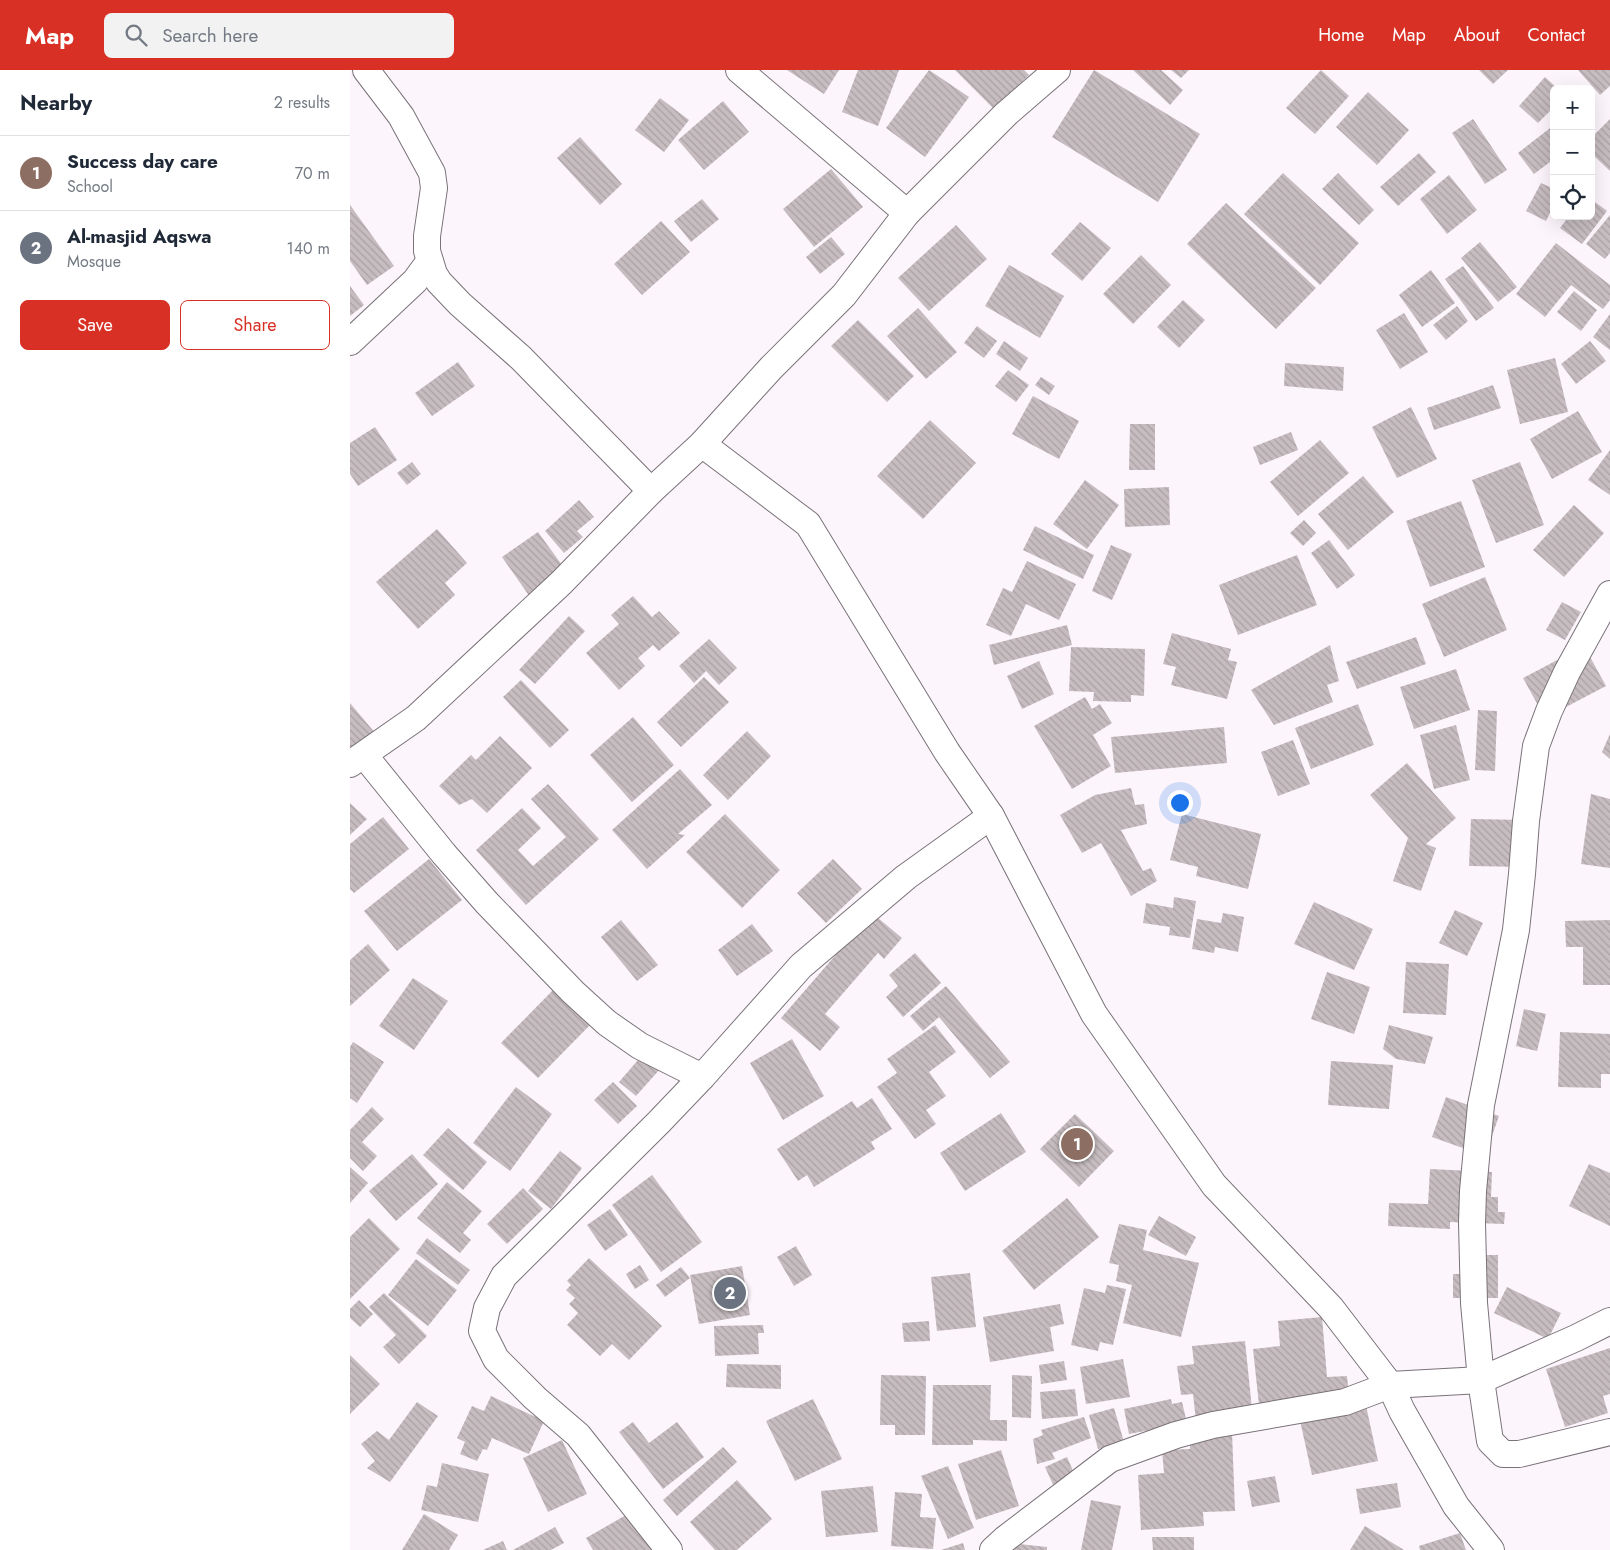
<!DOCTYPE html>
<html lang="en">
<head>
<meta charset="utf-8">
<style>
	body { margin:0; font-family:Jost,sans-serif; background:#f2f2f3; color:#1f2937 }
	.controls { position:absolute; right:15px; top:15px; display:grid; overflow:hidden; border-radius:8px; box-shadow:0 5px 20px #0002 }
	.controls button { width:45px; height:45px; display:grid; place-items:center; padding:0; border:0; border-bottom:1px solid #e0e1e3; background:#fff; color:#1f2937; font:25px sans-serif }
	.you { position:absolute; left:829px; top:732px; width:18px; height:18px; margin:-12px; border:4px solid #fff; border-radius:50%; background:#1a73e8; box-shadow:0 0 0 8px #1a73e833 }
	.badge { display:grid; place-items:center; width:32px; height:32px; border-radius:50%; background:#d93025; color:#fff; font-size:16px; font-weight:700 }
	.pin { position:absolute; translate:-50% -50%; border:2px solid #fff; box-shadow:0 1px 5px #0006 }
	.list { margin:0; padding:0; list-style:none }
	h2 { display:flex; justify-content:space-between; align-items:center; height:65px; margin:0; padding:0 20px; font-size:21px }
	h2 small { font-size:16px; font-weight:400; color:#747a83 }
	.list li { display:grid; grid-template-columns:32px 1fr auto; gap:15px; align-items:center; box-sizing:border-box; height:75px; padding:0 20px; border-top:1px solid #e0e1e3 }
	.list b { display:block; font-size:19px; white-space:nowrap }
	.list p { margin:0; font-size:16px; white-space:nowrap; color:#747a83 }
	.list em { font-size:16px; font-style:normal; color:#747a83 }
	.actions { display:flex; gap:10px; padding:15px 20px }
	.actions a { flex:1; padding:11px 0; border:1px solid #d93025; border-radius:8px; text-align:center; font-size:18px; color:#d93025 }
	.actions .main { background:#d93025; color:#fff }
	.icon { flex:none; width:28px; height:28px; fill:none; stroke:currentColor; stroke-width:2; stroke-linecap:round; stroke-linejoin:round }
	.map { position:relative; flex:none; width:1260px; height:1480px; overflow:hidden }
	header { display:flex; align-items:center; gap:30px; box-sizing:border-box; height:70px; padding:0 25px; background:#d93025; color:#fff }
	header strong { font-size:24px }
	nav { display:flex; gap:28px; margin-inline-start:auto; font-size:18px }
	.search { width:350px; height:45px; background:#f2f2f3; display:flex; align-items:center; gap:12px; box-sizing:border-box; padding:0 18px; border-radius:8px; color:#747a83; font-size:19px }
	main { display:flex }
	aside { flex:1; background:#fff }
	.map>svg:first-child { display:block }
	.building { fill:url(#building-back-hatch) }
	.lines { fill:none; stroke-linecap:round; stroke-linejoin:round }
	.minor-casing { stroke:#797278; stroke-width:28 }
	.minor { stroke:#fff; stroke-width:26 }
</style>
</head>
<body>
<header>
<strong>Map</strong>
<div class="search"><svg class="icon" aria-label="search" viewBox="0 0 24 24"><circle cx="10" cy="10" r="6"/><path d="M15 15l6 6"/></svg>Search here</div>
<nav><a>Home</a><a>Map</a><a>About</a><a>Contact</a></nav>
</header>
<main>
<aside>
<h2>Nearby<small>2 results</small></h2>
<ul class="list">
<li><span class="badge" style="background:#8d6e63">1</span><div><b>Success day care</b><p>School</p></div><em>70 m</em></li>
<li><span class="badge" style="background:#6b7280">2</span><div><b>Al-masjid Aqswa</b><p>Mosque</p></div><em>140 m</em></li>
</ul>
<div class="actions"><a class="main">Save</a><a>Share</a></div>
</aside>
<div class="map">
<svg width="1260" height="1480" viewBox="0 0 1260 1480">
	<defs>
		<pattern id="building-back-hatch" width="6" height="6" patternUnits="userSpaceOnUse" patternTransform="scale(1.25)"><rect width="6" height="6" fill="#c7bdc1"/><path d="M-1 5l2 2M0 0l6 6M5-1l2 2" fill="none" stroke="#aaa1a5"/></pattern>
	</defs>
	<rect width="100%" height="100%" fill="#fdf5fc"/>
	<g class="building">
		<path d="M437,0H489L474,24Z"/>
		<path d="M508,0H549L528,56L492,42Z"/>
		<path d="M579,0L619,27L575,87L536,58Z"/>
		<path d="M605,0H674L679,5L644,39Z"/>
		<path d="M744,0L850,64L808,132L702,67Z"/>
		<path d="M783,0H811L833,20L820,35Z"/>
		<path d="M821,0H839L831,8Z"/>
		<path d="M971,0L999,26L965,64L936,38Z"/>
		<path d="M1129,0H1158L1143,14Z"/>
		<path d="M1228,0H1260V16L1250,25Z"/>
		<path d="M1195,7L1208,19H1204V37L1188,53L1169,36Z"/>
		<path d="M1018,22L1059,60L1027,95L986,57Z"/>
		<path d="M310,28L339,50L314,82L285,60Z"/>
		<path d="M373,31L399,62L354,100L328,70Z"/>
		<path d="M1123,49L1157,100L1135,114L1102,63Z"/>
		<path d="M1260,49V101L1241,83V68Z"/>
		<path d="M1204,55V89L1184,104L1168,83Z"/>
		<path d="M230,67L272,114L250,135L207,88Z"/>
		<path d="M1069,83L1086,102L1048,136L1030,117Z"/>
		<path d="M481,99L513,137L464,177L433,139Z"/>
		<path d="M933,103L1009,173L970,215L894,144Z"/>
		<path d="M988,103L1024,140L1009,155L972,119Z"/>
		<path d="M1099,105L1127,140L1097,164L1070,129Z"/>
		<path d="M1191,113L1204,119V135L1196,151L1176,141Z"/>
		<path d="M352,129L369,149L341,172L324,151Z"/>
		<path d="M1241,129L1257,141L1232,174L1210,158L1219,146H1241Z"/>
		<path d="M876,133L966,218L926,259L837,174Z"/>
		<path d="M0,135L44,196L17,215L0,191Z"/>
		<path d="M1260,145V183L1255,189L1236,174Z"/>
		<path d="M311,151L340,182L292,225L264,194Z"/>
		<path d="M730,152L761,178L732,211L701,184Z"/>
		<path d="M606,155L637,189L579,241L548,208Z"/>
		<path d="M481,167L495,184L470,204L456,187Z"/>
		<path d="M1130,172L1167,217L1148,232L1111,188Z"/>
		<path d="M1206,173L1260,215V230L1253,239L1221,215L1195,247L1166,224Z"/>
		<path d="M791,185L821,215L783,254L753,224Z"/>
		<path d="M659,195L714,226L690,268L635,236Z"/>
		<path d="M1113,196L1144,238L1126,251L1095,209Z"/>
		<path d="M1081,200L1105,233L1072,257L1049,225Z"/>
		<path d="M0,216L14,235L0,246Z"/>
		<path d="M1224,221L1247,240L1231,261L1207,242Z"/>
		<path d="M833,230L855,250L829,278L807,257Z"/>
		<path d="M1107,236L1118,251L1096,270L1083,255Z"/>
		<path d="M568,238L607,282L576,309L537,266Z"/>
		<path d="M1054,243L1078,282L1050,299L1026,260Z"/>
		<path d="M1260,244V280L1243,267Z"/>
		<path d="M508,250L564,306L537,332L481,276Z"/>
		<path d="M627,256L647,271L634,288L614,273Z"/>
		<path d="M654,271L678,288L670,301L646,284Z"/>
		<path d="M1240,271L1256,291L1226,314L1211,294Z"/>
		<path d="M1205,288L1218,342L1170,354L1157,300Z"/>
		<path d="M108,292L125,316L82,346L65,323Z"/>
		<path d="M935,293L994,297L993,321L934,316Z"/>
		<path d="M658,300L679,315L666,332L645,316Z"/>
		<path d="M691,307L705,316L699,325L685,315Z"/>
		<path d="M1143,315L1151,338L1084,360L1077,338Z"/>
		<path d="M683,326L729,351L709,389L662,364Z"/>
		<path d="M1061,337L1087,389L1047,408L1022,357Z"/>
		<path d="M1228,341L1252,382L1202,409L1180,369Z"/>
		<path d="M580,350L626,393L573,449L527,406Z"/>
		<path d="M780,354H805V400H779Z"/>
		<path d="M25,357L47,390L8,416L0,404V373Z"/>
		<path d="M941,362L948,380L910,395L903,377Z"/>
		<path d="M970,370L999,403L948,446L920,412Z"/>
		<path d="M1260,380V425L1238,410Z"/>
		<path d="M62,392L71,404L57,415L47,403Z"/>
		<path d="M1170,392L1194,455L1146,473L1122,410Z"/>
		<path d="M1013,406L1044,442L998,480L968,444Z"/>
		<path d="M735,410L769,435L737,479L703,454Z"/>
		<path d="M819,417L820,455L775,457L774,419Z"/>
		<path d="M229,430L244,447L227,461L233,467L214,483L195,461Z"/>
		<path d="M1111,431L1135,497L1080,517L1056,451Z"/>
		<path d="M1224,435L1254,463L1214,507L1183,480Z"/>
		<path d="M954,450L966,463L953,476L940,463Z"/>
		<path d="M685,456L744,485L733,509L673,480Z"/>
		<path d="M87,459L117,493L95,513L105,525L68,559L26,512Z"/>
		<path d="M188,462L217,502L180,527L152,487Z"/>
		<path d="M979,470L1005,505L987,519L961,483Z"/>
		<path d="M761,475L782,484L762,530L742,521Z"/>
		<path d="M947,485L967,535L888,565L869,515Z"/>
		<path d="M677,491L726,514L709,550L676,534L661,566L636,555L653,518L662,522Z"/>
		<path d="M1135,507L1157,560L1094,587L1072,534Z"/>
		<path d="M283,526L302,547L309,541L330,563L309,581L303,575L288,588L295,596L269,620L236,583L269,554L261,545Z"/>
		<path d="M1212,532L1231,542L1215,570L1196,560Z"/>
		<path d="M219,546L235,561L185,614L169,600Z"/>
		<path d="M717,555L722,575L644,595L639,575Z"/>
		<path d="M822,563L881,579L878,590L887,592L877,629L821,615L826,597L813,594Z"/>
		<path d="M1066,567L1076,594L1007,619L996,592Z"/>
		<path d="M359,569L387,598L369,615L356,601L344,613L329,596Z"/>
		<path d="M980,575L989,611L977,615L983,632L924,655L901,620Z"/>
		<path d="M1234,576L1256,616L1195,648L1173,608Z"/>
		<path d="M721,577L795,579L794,626L781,625V632L743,631L744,622L719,621Z"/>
		<path d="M689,591L704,624L672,639L657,606Z"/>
		<path d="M1106,599L1120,640L1064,659L1050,617Z"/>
		<path d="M354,607L379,632L331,677L307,652Z"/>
		<path d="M171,610L219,660L200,678L153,627Z"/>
		<path d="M735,627L742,639L750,634L762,653L743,665L761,696L722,719L684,656Z"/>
		<path d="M0,633L26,664L0,686Z"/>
		<path d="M1008,634L1024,675L961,699L945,658Z"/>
		<path d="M1128,640L1147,641L1145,701L1125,700Z"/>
		<path d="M283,647L324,695L282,732L240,685Z"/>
		<path d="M1106,655L1120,710L1084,719L1070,665Z"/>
		<path d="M874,657L877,693L765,703L761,667Z"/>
		<path d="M397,661L421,686L378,730L353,705Z"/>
		<path d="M1260,664V689L1252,682Z"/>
		<path d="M150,666L182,698L137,743L122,729L109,735L89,716L121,685L126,690Z"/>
		<path d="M943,670L960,714L928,726L911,682Z"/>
		<path d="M1057,693L1106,748L1076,774L1086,778L1071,821L1043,811L1058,768L1020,725Z"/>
		<path d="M330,699L362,735L328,764L335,765L297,799L262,760Z"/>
		<path d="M198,714L249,769L176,835L126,780L172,738L191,758L168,780L183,796L216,767L181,729Z"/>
		<path d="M781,718L785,735L794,734L797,754L771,760L793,801L801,798L807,811L781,826L751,773L732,783L710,745L745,725Z"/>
		<path d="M1241,724L1260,729V798L1231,794Z"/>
		<path d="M0,733L17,749L0,765Z"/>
		<path d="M375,744L430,800L392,838L336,782Z"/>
		<path d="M832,744L911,764L898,819L846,806L848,797L820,790Z"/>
		<path d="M33,747L59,779L4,823L0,819V774Z"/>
		<path d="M1121,749L1182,750L1181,797L1119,796Z"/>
		<path d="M79,789L112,830L47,881L14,841Z"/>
		<path d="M483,789L512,819L476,853L447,823Z"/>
		<path d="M824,827L846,831L840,868L819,865L820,857L793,853L796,833L823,838Z"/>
		<path d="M964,832L1023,859L1004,900L944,874Z"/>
		<path d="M1105,840L1133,853L1117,886L1089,873Z"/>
		<path d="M522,843L552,868L534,889L528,883L475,944L490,957L470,981L431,948Z"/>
		<path d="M873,843L894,847L888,882L865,877L864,883L842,879L847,849L871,853Z"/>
		<path d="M271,850L308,895L287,911L251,867Z"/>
		<path d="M1260,850V915H1233V877H1216L1215,851Z"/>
		<path d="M402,854L423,881L387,906L368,880Z"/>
		<path d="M18,874L40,900L0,936V890Z"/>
		<path d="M565,883L591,913L553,947L536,927L548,916L539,905Z"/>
		<path d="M1056,892L1099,894L1096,945L1053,943Z"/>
		<path d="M977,902L1020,917L1004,964L961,949Z"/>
		<path d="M63,908L98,931L64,980L29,956Z"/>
		<path d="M596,916L660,992L640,1008L589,947L573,961L560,946Z"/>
		<path d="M205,918L242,953L188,1008L151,973Z"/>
		<path d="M1174,939L1196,944L1187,981L1166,976Z"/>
		<path d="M585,955L606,982L579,1002L596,1026L576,1040L586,1054L565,1069L527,1017L547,1003L537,989Z"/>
		<path d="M1039,955L1083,967L1075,994L1046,989L1033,979Z"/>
		<path d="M1210,962L1260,964V1004H1251V1018L1208,1017Z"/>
		<path d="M442,969L474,1026L433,1050L400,993Z"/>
		<path d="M3,972L34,992L7,1033L0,1028V977Z"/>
		<path d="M294,983L311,998L286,1026L269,1012Z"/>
		<path d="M981,991L1043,995L1039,1039L978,1035Z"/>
		<path d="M263,1012L287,1036L268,1054L244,1030Z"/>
		<path d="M166,1017L202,1044L160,1101L123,1073Z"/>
		<path d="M1096,1027L1149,1046L1135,1086L1082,1067Z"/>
		<path d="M522,1028L542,1059L521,1072L525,1079L464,1117L457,1105L448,1111L427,1079L502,1031L507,1038Z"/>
		<path d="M22,1037L34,1049L12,1072L27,1086L13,1101L0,1088V1060Z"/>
		<path d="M651,1043L676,1082L615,1121L590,1083Z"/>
		<path d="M725,1044L764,1081L729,1117L690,1079Z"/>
		<path d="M98,1058L137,1092L113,1120L73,1085Z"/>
		<path d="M210,1081L232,1098L201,1139L178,1121Z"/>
		<path d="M62,1084L88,1114L46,1151L19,1121Z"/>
		<path d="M1239,1094L1260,1103V1156L1219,1136Z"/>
		<path d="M0,1097L18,1113L0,1133Z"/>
		<path d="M1080,1099L1142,1102L1141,1127H1148V1142H1155L1154,1154L1100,1152V1159L1038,1156L1039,1133L1078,1134Z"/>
		<path d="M302,1105L352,1172L311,1202L262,1135Z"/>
		<path d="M97,1112L132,1141L113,1163L121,1170L110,1183L67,1148Z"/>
		<path d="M173,1118L193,1139L157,1174L137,1154Z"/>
		<path d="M717,1128L749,1167L684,1220L652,1181Z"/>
		<path d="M260,1139L278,1165L255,1181L237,1155Z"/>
		<path d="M809,1146L846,1167L836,1186L798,1165Z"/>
		<path d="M19,1148L50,1179L0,1229V1167Z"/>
		<path d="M769,1154L797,1160L793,1180L849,1193L831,1267L773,1253L782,1215L766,1211L769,1195L759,1193Z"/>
		<path d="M77,1168L120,1200L108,1215L66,1183Z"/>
		<path d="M446,1176L462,1205L444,1216L427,1187Z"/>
		<path d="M1136,1185H1148V1228H1103V1204H1121V1193H1136Z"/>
		<path d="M239,1188L312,1256L279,1290L262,1274L250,1286L217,1255L228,1243L219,1234L225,1228L216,1220L221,1215L217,1211Z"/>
		<path d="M66,1189L107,1220L78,1256L38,1225Z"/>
		<path d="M290,1195L299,1210L285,1219L276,1204Z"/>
		<path d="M392,1196L400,1245L349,1254L340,1205Z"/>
		<path d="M331,1197L340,1208L315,1227L306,1215Z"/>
		<path d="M620,1203L626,1257L587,1261L581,1207Z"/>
		<path d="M757,1215L776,1219L763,1275L750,1272L748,1281L721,1275L734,1218L755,1223Z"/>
		<path d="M1157,1217L1211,1243L1198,1269L1144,1243Z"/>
		<path d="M34,1223L77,1266L49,1294L33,1277L46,1265L19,1237Z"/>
		<path d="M9,1230L23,1244L10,1257L0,1248V1239Z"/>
		<path d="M710,1234L714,1254L700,1257L704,1281L640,1292L633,1247Z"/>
		<path d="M972,1247L977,1307L997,1306L999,1327L909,1335L903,1279L930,1276L928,1251Z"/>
		<path d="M579,1251L580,1271L554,1272L552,1253Z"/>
		<path d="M413,1255L414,1263H408L409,1284L365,1286L364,1256Z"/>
		<path d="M895,1271L902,1339L846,1351L843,1324L831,1325L827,1296L844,1294L842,1276Z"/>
		<path d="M1260,1278V1324L1253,1326L1258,1343L1215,1357L1196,1299Z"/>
		<path d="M0,1285L30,1314L0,1344Z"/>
		<path d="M773,1289L780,1327L736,1334L730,1297Z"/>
		<path d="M714,1291L717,1310L691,1314L689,1295Z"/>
		<path d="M377,1294L431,1295V1319L376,1317Z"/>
		<path d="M531,1305L576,1306L575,1365H545V1355H530Z"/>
		<path d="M662,1305L682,1306L681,1348L662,1347Z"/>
		<path d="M583,1315H641L640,1350H657V1371L623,1370V1375H582Z"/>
		<path d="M725,1319L728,1346L692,1349L690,1322Z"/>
		<path d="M141,1326L194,1351L179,1384L142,1368L137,1380L133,1379L127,1391L110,1384L115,1372L107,1368L122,1336L134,1341Z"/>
		<path d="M463,1329L492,1389L445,1411L416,1351Z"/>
		<path d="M821,1329L822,1334L832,1332L837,1353L779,1364L774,1339Z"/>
		<path d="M1015,1331L1028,1391L962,1405L949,1346Z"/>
		<path d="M67,1332L88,1346L40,1412L17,1398L25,1391L11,1374L27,1361L39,1370Z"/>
		<path d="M764,1338L774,1372L748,1379L739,1345Z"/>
		<path d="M734,1347L741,1368L702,1383L705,1389L687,1394L683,1369L693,1365L691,1360Z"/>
		<path d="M283,1352L299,1373L327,1352L354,1387L313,1419L269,1362Z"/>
		<path d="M882,1362L885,1441L853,1442L854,1456L791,1460L788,1405L814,1403L812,1380L840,1379V1364Z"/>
		<path d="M212,1370L237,1424L198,1442L173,1388Z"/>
		<path d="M373,1377L387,1392L327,1446L313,1430Z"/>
		<path d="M651,1380L669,1436L626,1450L608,1394Z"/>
		<path d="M717,1387L727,1410L705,1419L695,1397Z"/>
		<path d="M92,1393L139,1404L128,1452L71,1440L77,1415L87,1417Z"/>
		<path d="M598,1396L624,1458L598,1469L571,1406Z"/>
		<path d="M925,1406L930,1432L902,1437L897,1411Z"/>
		<path d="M387,1410L422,1449L387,1480H365L340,1452Z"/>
		<path d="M1047,1413L1051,1437L1010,1444L1006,1419Z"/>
		<path d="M523,1416L528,1462L476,1467L471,1421Z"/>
		<path d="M545,1422L572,1424L570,1447L586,1448L583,1479L541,1476Z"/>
		<path d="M741,1430L771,1436L762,1480H731Z"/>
		<path d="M283,1441L306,1480H243L236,1468Z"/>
		<path d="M74,1444L108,1465L99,1480H52Z"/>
		<path d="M1015,1456L1054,1480H1000Z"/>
		<path d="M205,1457L214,1473L201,1480H163Z"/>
		<path d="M1110,1463L1116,1480H1070L1069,1476Z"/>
		<path d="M802,1467H844V1480H803Z"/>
		<path d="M153,1471L157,1480H133Z"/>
		<path d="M613,1473L615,1480H591Z"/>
		<path d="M669,1474L697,1477V1480H661Z"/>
	</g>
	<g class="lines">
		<defs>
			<g id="minor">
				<path d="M16,0L51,46L82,103L84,118L77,166V181L84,204L89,212L110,234L171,288L301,421"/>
				<path d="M389,0L557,143"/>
				<path d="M0,272L65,211L79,192"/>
				<path d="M352,374L458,454L597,682L641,746L744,944L864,1115L981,1238L1040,1315L1052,1341L1106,1436L1141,1480"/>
				<path d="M1260,524L1217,602L1199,641L1186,676L1176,751L1172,804L1166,860L1131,1035L1123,1121L1122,1153L1124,1233L1131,1310L1140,1371L1153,1384H1169L1260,1362"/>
				<path d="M14,685L94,784L137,833L223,922L257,953L290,976L352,1007"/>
				<path d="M0,694L66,648L211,513L301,421L352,374L421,298L494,225L557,143L656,44L707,0"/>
				<path d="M319,1480L228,1365L185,1328L146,1289L132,1261L137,1238L154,1206L309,1052L352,1007L451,896L556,807L641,746"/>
				<path d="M643,1480L655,1469L760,1389L826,1365L863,1355L995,1332L1040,1315L1131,1310L1226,1268L1260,1251"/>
			</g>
		</defs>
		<use href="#minor" class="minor-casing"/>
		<use href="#minor" class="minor"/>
	</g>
</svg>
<div class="controls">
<button>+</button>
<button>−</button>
<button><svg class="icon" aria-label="locate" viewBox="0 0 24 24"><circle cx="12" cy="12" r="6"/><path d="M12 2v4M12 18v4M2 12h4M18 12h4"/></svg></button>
</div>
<div class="you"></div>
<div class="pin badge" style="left:727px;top:1074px;background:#8d6e63">1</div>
<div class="pin badge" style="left:380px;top:1223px;background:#6b7280">2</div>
</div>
</main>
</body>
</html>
